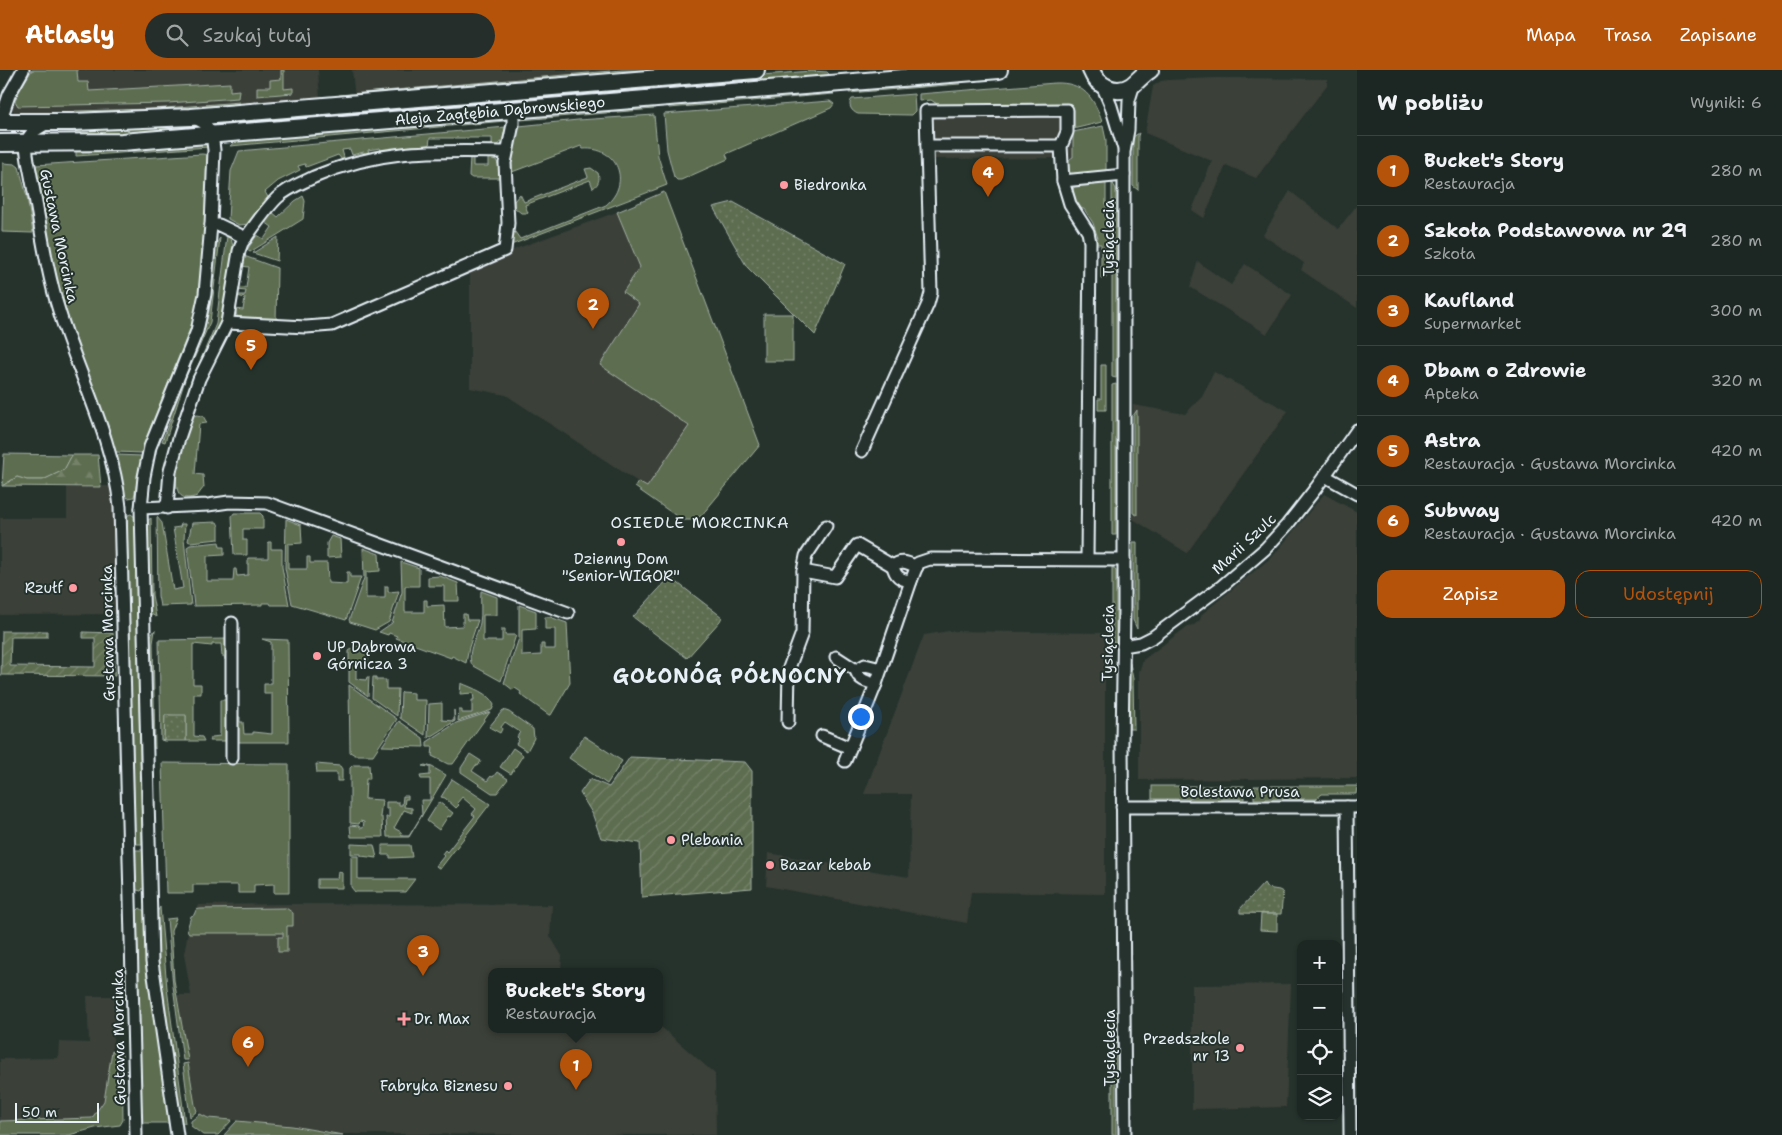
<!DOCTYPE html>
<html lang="pl">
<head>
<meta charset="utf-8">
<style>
	body { margin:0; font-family:"Shantell Sans",sans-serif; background:#252e2a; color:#f1f3f6 }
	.controls { position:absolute; right:15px; bottom:15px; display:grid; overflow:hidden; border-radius:10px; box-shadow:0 1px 4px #0004 }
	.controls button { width:45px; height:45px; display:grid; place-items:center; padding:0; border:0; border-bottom:1px solid #3a4340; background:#1c2622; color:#f1f3f6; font:25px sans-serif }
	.scale { position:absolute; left:15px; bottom:12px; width:84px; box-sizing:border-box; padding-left:5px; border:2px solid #e8f1f8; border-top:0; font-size:14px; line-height:18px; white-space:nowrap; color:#e8f1f8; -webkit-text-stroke:4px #26332d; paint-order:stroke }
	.you { position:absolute; left:860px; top:646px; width:18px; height:18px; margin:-12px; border:4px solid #fff; border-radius:50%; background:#1a73e8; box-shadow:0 0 0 8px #1a73e833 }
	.badge { display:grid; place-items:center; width:32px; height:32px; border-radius:50%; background:#b45309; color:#fff; font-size:16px; font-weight:700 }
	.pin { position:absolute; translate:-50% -41px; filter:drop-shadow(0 1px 2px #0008) }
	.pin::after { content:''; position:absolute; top:26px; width:18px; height:15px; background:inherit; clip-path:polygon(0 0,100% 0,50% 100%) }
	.popup { position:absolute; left:488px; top:898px; width:175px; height:65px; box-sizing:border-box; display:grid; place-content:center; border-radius:10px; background:#1c2622; filter:drop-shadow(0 1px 4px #0005); font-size:16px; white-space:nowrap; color:#a0a5a5 }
	.popup b { font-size:19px; color:#f1f3f6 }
	.popup::after { content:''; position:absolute; left:50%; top:100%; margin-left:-10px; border:10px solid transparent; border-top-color:#1c2622 }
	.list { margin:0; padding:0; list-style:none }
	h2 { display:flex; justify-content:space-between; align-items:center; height:65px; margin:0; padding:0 20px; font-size:21px }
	h2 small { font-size:16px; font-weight:400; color:#a0a5a5 }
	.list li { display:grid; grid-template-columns:32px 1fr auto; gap:15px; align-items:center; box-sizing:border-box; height:70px; padding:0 20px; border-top:1px solid #3a4340 }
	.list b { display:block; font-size:19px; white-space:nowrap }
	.list p { margin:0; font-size:16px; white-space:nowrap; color:#a0a5a5 }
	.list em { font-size:16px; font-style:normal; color:#a0a5a5 }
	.actions { display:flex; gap:10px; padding:15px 20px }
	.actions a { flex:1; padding:11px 0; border:1px solid #b45309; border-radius:15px; text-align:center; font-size:18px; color:#b45309 }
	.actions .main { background:#b45309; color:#fff }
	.icon { flex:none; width:28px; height:28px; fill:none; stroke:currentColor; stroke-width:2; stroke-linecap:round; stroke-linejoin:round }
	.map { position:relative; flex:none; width:1357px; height:1065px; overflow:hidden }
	header { display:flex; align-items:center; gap:30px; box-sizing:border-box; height:70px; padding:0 25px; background:#b45309; color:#fff }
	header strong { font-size:24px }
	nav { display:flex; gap:28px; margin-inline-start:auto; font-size:18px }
	.search { width:350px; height:45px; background:#252e2a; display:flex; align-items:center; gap:12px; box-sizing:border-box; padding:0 18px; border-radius:28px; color:#a0a5a5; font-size:19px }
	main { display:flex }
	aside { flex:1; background:#1c2622 }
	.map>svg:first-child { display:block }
	.built { fill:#3a4039 }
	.grass { fill:#5d6d4f; stroke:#a2afa4 }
	.forest { fill:url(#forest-firs); stroke:#a2afa4 }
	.park { fill:url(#park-dots); stroke:#a2afa4 }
	.garden { fill:url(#garden-furrows); stroke:#a2afa4 }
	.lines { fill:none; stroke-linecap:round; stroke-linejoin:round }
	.street-casing { stroke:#e8f1f8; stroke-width:15 }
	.secondary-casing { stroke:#e8f1f8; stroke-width:20 }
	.street { stroke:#26332d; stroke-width:11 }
	.secondary { stroke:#26332d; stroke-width:16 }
	.poi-dot { fill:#ff9aa2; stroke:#26332d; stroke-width:2 }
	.labels { text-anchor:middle; stroke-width:4; stroke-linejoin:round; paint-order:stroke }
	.street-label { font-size:15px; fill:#e8f1f8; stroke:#26332d }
	.poi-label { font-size:15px; fill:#e8f1f8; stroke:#26332d; text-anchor:start }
	.neighbourhood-label { font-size:16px; letter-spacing:1px; fill:#e8f1f8; stroke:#26332d }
	.district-label { font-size:20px; font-weight:bold; letter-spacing:1px; fill:#e8f1f8; stroke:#26332d }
</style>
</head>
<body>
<header>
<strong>Atlasly</strong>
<div class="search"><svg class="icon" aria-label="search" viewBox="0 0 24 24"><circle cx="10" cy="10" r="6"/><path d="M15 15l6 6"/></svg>Szukaj tutaj</div>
<nav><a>Mapa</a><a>Trasa</a><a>Zapisane</a></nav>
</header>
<main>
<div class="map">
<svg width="1357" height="1065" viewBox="0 0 1357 1065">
	<defs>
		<pattern id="forest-firs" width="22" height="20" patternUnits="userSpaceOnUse" patternTransform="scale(1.25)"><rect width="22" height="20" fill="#5d6d4f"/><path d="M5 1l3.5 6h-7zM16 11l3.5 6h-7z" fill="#748269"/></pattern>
		<pattern id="park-dots" width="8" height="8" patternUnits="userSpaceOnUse" patternTransform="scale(1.25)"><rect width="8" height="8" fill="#5d6d4f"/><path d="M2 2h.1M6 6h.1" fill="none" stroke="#748269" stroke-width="1.8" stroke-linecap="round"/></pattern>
		<pattern id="garden-furrows" width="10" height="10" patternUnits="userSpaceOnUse" patternTransform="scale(1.25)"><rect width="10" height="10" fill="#5d6d4f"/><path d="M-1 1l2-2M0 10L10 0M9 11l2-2" fill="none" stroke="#748269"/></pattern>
	</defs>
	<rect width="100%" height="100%" fill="#26332d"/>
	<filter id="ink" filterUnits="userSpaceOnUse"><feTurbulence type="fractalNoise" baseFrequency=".02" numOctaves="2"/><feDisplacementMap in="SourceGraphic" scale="10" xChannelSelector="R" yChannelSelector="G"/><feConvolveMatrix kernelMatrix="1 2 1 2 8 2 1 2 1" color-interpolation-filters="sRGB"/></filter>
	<g filter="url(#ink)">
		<g class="built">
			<path d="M29,0H318L320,31L177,42L17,45L13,41L11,34L14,25Z"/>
			<path d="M352,0H668L355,28Z"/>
			<path d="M1217,8L1327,9V15L1256,108L1226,95L1204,148L1192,140L1212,91L1145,63L1153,16L1161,11L1168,10Z"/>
			<path d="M1073,30L1074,88L934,89L933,32Z"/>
			<path d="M1290,121L1338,159L1357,135V238L1301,200L1304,193L1263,165Z"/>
			<path d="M664,122L760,375L701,446L691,450H682L635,417L638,412L506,325L470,318V201L518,178L617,142Z"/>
			<path d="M1198,191L1202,195L1231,215L1245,194L1292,225L1267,264L1190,217Z"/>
			<path d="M1214,302L1288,341L1187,483L1133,449V335L1185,344L1202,327Z"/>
			<path d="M67,416H111L115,447L117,544L0,545V448H67Z"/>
			<path d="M1324,424L1357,442V708L1139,710V602L1143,590L1188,556L1194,555L1200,550L1202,544L1273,486Z"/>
			<path d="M949,561L1105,563V824L971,822L967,853L766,816L768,783L909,807L911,724H864L924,565Z"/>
			<path d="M289,834L552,835L550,866L562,886L561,901H492V959H660V956L715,1004L716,1065L340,1064L292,1056L205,1047L201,1045L195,1035L176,925H191L184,884L190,852L199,835Z"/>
			<path d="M1291,914L1286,1037L1192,1039V915Z"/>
			<path d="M87,926H118L111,989L104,1031L94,1047L92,1048L52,1050L0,1051V989L58,988L59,972L89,973Z"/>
		</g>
		<g class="grass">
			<path d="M32,0H77L78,12H88L89,21L230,13V21L239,20L238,28L168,33L18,36L15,31L17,24Z"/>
			<path d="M281,0H284V19L293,18V23L257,26V17H270V10L281,9Z"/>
			<path d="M622,0H651V3L343,29L339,25Z"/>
			<path d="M811,1L827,2L831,6L666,22L665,13Z"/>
			<path d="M962,8L960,14L849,23L850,20Z"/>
			<path d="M1055,13C1083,12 1094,27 1102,52L1073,59L1071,34L940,36L931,30L919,31V24Z"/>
			<path d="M652,14L653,23L388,43L389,39Z"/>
			<path d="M829,21L834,24L669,38L667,33Z"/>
			<path d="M914,24L915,41L911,45L858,44C852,42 847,35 852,29Z"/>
			<path d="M830,31L834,34L831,38L726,84L728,89L681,110H677L674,107L667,80L664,44Z"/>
			<path d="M240,32L233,38L75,46V41L153,39Z"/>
			<path d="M654,34V39L521,50L523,47Z"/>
			<path d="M376,39V45L212,59L209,51Z"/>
			<path d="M654,45L658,86L667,115L511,175L512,165L515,162L520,169L606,135C632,113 618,76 583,79L581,76L512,102L510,91L519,56L578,50Z"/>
			<path d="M501,48L505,51L230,76L238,69Z"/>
			<path d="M194,53L202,58L76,68L75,57Z"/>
			<path d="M1103,56L1106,70V101L1073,104C1065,100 1065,91 1073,87V62Z"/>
			<path d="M506,57C504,66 503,76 492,77V68H430L429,76H411L381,81L380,78L368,80L369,84L365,85L364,82L352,85L350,79L342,80L345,91H343L338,85L306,97L305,94L298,96L300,100L278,111L265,122L269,129L250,154L239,155L228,149L231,101L239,81Z"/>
			<path d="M1139,63L1138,66V120L1133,116V67Z"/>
			<path d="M207,73L209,77L76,86V78Z"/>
			<path d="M202,84L211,85V90L200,220L194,249L151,356L142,383L116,382L64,236L54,198L36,95Z"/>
			<path d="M470,87H473V96H488V87L496,90L500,98V108H472L469,106Z"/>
			<path d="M3,93L15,94L19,97L27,127L33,163L2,162Z"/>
			<path d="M591,98L598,103C600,109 599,114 593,118L590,110L525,135L528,143H521L514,137V131L520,124L524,132L588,107L585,99Z"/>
			<path d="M1106,111V208H1101V174H1093L1098,168L1093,153L1084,139L1077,138L1072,122L1075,115Z"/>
			<path d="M1112,112L1116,119V308L1112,307Z"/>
			<path d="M664,122L760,375L701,446L691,450H682L635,417L638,412L647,417L689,356L600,295L639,234L623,222L640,197L617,142Z"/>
			<path d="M303,126L305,131L303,149L250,182L247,180L257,165L264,169L272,157L265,152L272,142L278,147L295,131Z"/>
			<path d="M227,166L231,168L233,177L223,246L220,257L194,305L216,254Z"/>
			<path d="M278,167L277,191L253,183Z"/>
			<path d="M220,168L210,252L186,307L165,372L162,371L171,348L167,347C181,314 205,269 210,235C211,222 212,176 220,168Z"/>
			<path d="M244,186L277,198L276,253L240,250L237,246L235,239L243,240L245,228L237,226V225H245L246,221L237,220L238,217L246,218L249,197L241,196Z"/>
			<rect x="764" y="244" width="29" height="47"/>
			<path d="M1101,295H1106V340H1098V329H1101Z"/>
			<path d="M1116,314V465H1112V315Z"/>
			<path d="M1137,340V445L1133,443V346Z"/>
			<path d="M197,345L203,346L207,353L199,354L195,404L203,405L204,417L197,426C162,439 181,382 185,368C187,362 188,354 191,349C193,345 194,346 197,345Z"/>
			<path d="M4,384L72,385L64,400L43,410H27L17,407L2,416Z"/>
			<path d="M117,385L142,386L134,427L128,428L125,426Z"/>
			<path d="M234,443H260L263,446V459H243V470H247V485H234L232,446Z"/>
			<path d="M131,444L135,447L142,774H135L127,448L128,445Z"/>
			<path d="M157,447L162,453L173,520L183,518L173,458L180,457L181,454H185L184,469L191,535L160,536L158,526Z"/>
			<path d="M151,448L152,525L156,547L151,544L149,539L147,451Z"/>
			<path d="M286,449L301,455L302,473L288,474V499H307V487H310V493H327L328,513L347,514V502H350V507H361L346,550L292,534L285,498Z"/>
			<path d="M217,452L219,456V469L190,472L188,471L192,453Z"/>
			<path d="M331,466L340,469L341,487L327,488V473Z"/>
			<path d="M219,472L220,477H224V485L207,486V511H233L234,499H236L237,506L248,505V488H268V472H271V479H282V497L289,535H271L270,533H262V535L194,536L187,477L190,475Z"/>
			<path d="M1133,472H1137V559L1133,550Z"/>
			<path d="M363,478L379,484L380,501L366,502V528H385V516H388V522L399,521L389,552L375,560L350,552L349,550L364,508Z"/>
			<path d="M401,492L419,498V516H405V542H424V530H427V536L444,535L445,557L463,556V544H466L467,550H478L469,577L466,593L452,586L451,588L396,568L397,566L389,563L388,565L379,562L392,553L402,522Z"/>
			<path d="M1112,496L1116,501V573L1112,571Z"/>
			<path d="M440,506L458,513L459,531H444V516H428V507Z"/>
			<path d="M481,521L497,527V545H483V571H502V559H505V565H516L501,611L472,595C466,581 477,567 480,553C482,543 480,531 481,521Z"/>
			<path d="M519,535L536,541V559L522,560V586L541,585V574H544V579H555V559H545V547H550L567,553L570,613L551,645H549L520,624L521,622L515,618L513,620L504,613L519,568Z"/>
			<path d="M155,560L153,573L155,679L152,674L149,568Z"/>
			<path d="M227,569L228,590H225L224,586H222L221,574H212V576L193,574V614H201V624H194V666L202,667L204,671H186V646L165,645L164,671L161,670L159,570Z"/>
			<path d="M262,569L288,570L289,672H236V647H240V652H243L244,664H253V662L272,664V624H264V614H271V572Z"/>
			<path d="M356,576L368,580V591L356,590V609L366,610L367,607H369L368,626L349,612V581Z"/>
			<path d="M1130,593L1133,609L1134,659H1129V600Z"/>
			<path d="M373,607H376V610H386V619H398L397,646L372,628Z"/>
			<path d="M461,613C472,618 489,623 494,635L492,640L458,651L459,640H462V643H472V630H474L473,623L460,624Z"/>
			<path d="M349,615L397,649L373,685H355L350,682Z"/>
			<path d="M402,622L414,623V630H426L425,665L400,648L401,623Z"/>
			<path d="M220,630H228V666H226V671H209L212,667L220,666Z"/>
			<path d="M442,633V650L454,651V640L455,651L428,668L429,634Z"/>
			<path d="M503,640L509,642L533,659L534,668L527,681L516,674L519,669L517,667L520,662L505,652L501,657L502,659L500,663L489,657Z"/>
			<path d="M490,642L453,694H448L432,686L433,677H427V672L456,653Z"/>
			<path d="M399,651L423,668L424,677L382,676Z"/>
			<path d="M584,666L622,691L607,714L569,688Z"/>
			<path d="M513,678L523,685L511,704L500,697Z"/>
			<path d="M470,684L481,691L478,696L476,695L472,701L487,711L491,706L493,707L497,702L508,709L497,723H492L461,702V698Z"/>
			<path d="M162,693L289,694V823H274V814L254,815V823H238V815H193V823H166Z"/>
			<path d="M316,694L340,696L342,699V711H337V703H317Z"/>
			<path d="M353,695H369L370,709H366L365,729L382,730L380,747H382L383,767H351L350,755L359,756L360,758H363L364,752L360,751L359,754L350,753V698Z"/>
			<path d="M425,695L432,697L446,705L409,767H387L386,747H389V739H386V732H399V735H402L403,726H408V729H405L404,737L412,738V743L404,740L394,758L401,762L402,766H409L422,745L421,730H430V709H421L420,706L430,705V697L422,696Z"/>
			<path d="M452,709L490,734L440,799L436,796L444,786L442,784L445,780L447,782L475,746L472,744L476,739L462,727L457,733L459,735L456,738L445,728L441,727Z"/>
			<rect x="1152" y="716" width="92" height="13"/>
			<path d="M1254,716H1357L1356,724H1322L1316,729H1254Z"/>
			<path d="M439,732L453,743L450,747L448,746L439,760L427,751Z"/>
			<path d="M351,774L374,775L377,788L361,786V784H351Z"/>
			<path d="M382,775H410L412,787L390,788V785H382Z"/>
			<path d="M135,780H143L144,817L141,821L137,820L136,817Z"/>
			<path d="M351,786H358V809H415L405,822H355L351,817Z"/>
			<path d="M338,801L342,802V818H317V809H337Z"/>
			<path d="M160,837L167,918L185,1053H180L159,903L156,844Z"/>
			<path d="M140,838L144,841L149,915L171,1053H142L137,841Z"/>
			<path d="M286,838L293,843V856H287V882H278V867H283V863H189L187,860L191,846L194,845L196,840L200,839Z"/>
			<path d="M1261,844H1277V861L1260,860Z"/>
			<path d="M176,848L171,861L174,910L188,990H183L173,916L167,849Z"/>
			<path d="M1112,951L1116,955V1065H1112Z"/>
			<path d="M112,981L122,984L123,1050L120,1055L95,1058L69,1065H0V1051L92,1048L104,1031Z"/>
			<path d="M188,993L195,1035L197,1041L190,1047L183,994Z"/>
			<path d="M200,1044L208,1048L232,1050L218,1065H203L191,1056V1051Z"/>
			<path d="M237,1051L292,1056L343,1065H224Z"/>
		</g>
		<path class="forest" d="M72,385H98L101,417L2,416L17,407L27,410H43L64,400Z"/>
		<g class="park">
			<path d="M733,132L845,194L815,265L747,197L713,137Z"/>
			<path d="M670,507L722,547L720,551L687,588L633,547Z"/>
			<path d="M165,645H186V671H164Z"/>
			<path d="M1264,813L1267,818L1279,820L1283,822L1281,844L1240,843V839Z"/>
		</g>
		<g class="garden">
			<path d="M2,561H47V567H11L10,596L95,597V568H83V562L113,563L115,606L1,605Z"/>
			<path d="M630,687L745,692L752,701V818L642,827L640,773L601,768L592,743L580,723L590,709L609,717Z"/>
		</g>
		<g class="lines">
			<defs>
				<g id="street">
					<path d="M1102,15L1111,36L1124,79"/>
					<path d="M0,52L9,25L23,0"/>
					<path d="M48,53C27,64 24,67 28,91C39,142 44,194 60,244C80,308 113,369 120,437L136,1065"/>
					<path d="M927,76H1061"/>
					<path d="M1063,111L1124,105"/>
					<path d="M211,155H219L246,168"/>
					<path d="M227,253L306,257L332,255L505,180L508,153L505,93L513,54V40"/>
					<path d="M862,381L928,234L931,223L926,41L1067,40V62L1061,76L1063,111L1070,134L1088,162L1090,172L1087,489"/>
					<path d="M1325,406L1357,424"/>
					<path d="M141,438L208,435L229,432L267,433L568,543"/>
					<path d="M167,438L170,401L179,368L199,309L227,253L239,181L242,173C253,158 264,141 277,128C287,118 302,113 314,107C381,78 435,81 506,82"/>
					<path d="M893,496C895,506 900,510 911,511"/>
					<path d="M803,501L835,507L857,475L893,496C901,489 908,493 917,497"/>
					<path d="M1123,576L1141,573L1153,567L1222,516L1265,479L1287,455L1316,418L1357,360"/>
					<path d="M836,587L856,600L865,595L881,599"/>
					<path d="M856,600C858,610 867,612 876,614"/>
					<path d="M788,652L789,598L802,563L803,501L806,486L826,456"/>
					<path d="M822,666L850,678"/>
					<path d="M232,688V553"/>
					<path d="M845,691L876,614L911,511L918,493L930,489L1124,490"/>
					<path d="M1122,737H1357"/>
					<path d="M1347,737L1350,1065"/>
					<path d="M177,1065L152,892L141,438L144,407L150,377L197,261L205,224L211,155L214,80L212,64L204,53L193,47"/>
					<path d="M1125,1065L1122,673L1124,538V82L1128,60L1129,30L1134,14"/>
				</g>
				<g id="secondary">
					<path d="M1091,0C1097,16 1116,26 1131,16C1138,11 1143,4 1150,0"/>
					<path d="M0,52H72L191,47L756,0"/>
					<path d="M0,73L122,72L999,0"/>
				</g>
			</defs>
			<use href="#street" class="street-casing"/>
			<use href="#secondary" class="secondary-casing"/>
			<use href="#street" class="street"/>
			<use href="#secondary" class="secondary"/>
		</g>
	</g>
	<g class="poi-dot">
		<circle cx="784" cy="115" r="5"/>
		<circle cx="621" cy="472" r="5"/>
		<circle cx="73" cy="518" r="5"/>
		<circle cx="317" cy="586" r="5"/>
		<circle cx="671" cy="770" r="5"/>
		<circle cx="770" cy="795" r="5"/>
		<path d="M401.5 941.5h5v5h5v5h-5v5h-5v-5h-5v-5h5z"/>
		<circle cx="1240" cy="978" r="5"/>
		<circle cx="508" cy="1016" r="5"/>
	</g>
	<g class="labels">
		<g class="street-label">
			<text transform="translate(500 41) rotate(-5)" y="5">Aleja Zagłębia Dąbrowskiego</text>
			<text transform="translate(59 166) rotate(78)" y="5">Gustawa Morcinka</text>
			<text transform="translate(1109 168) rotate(-90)" y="5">Tysiąclecia</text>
			<text transform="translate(1244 474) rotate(-43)" y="5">Marii Szulc</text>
			<text transform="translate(108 563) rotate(-91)" y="5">Gustawa Morcinka</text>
			<text transform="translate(1108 573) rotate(-89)" y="5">Tysiąclecia</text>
			<text x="1240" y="727">Bolesława Prusa</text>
			<text transform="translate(119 967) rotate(-91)" y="5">Gustawa Morcinka</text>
			<text transform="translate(1110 978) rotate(-90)" y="5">Tysiąclecia</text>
		</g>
		<g class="poi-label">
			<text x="794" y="120">Biedronka</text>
			<text x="621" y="494" text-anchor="middle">Dzienny Dom<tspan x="621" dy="17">"Senior-WIGOR"</tspan></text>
			<text x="63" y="523" text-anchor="end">Rzułf</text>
			<text x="327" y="582">UP Dąbrowa<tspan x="327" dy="17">Górnicza 3</tspan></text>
			<text x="681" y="775">Plebania</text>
			<text x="780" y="800">Bazar kebab</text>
			<text x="414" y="954">Dr. Max</text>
			<text x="1230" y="974" text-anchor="end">Przedszkole<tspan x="1230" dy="17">nr 13</tspan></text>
			<text x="498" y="1021" text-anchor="end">Fabryka Biznesu</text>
		</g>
		<g class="neighbourhood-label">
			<text x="700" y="458">OSIEDLE MORCINKA</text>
		</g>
		<g class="district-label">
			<text x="730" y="613">GOŁONÓG PÓŁNOCNY</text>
		</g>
	</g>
</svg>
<div class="controls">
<button>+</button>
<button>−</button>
<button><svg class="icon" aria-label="locate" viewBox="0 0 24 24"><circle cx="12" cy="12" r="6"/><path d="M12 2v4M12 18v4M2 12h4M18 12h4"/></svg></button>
<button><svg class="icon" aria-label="layers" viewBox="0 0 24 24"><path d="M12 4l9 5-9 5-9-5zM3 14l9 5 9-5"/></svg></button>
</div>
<div class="scale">50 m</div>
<div class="you"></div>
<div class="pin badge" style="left:576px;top:1020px">1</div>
<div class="popup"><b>Bucket's Story</b>Restauracja</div>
<div class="pin badge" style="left:593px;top:259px">2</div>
<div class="pin badge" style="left:423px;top:906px">3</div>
<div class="pin badge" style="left:988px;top:127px">4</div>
<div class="pin badge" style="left:251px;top:300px">5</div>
<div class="pin badge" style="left:248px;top:997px">6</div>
</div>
<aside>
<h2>W pobliżu<small>Wyniki: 6</small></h2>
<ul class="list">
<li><span class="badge">1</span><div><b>Bucket's Story</b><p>Restauracja</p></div><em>280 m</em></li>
<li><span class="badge">2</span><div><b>Szkoła Podstawowa nr 29</b><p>Szkoła</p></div><em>280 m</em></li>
<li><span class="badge">3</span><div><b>Kaufland</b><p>Supermarket</p></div><em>300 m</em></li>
<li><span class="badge">4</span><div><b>Dbam o Zdrowie</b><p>Apteka</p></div><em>320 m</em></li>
<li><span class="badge">5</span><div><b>Astra</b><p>Restauracja · Gustawa Morcinka</p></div><em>420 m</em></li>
<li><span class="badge">6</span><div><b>Subway</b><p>Restauracja · Gustawa Morcinka</p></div><em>420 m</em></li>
</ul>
<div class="actions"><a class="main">Zapisz</a><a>Udostępnij</a></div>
</aside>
</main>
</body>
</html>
